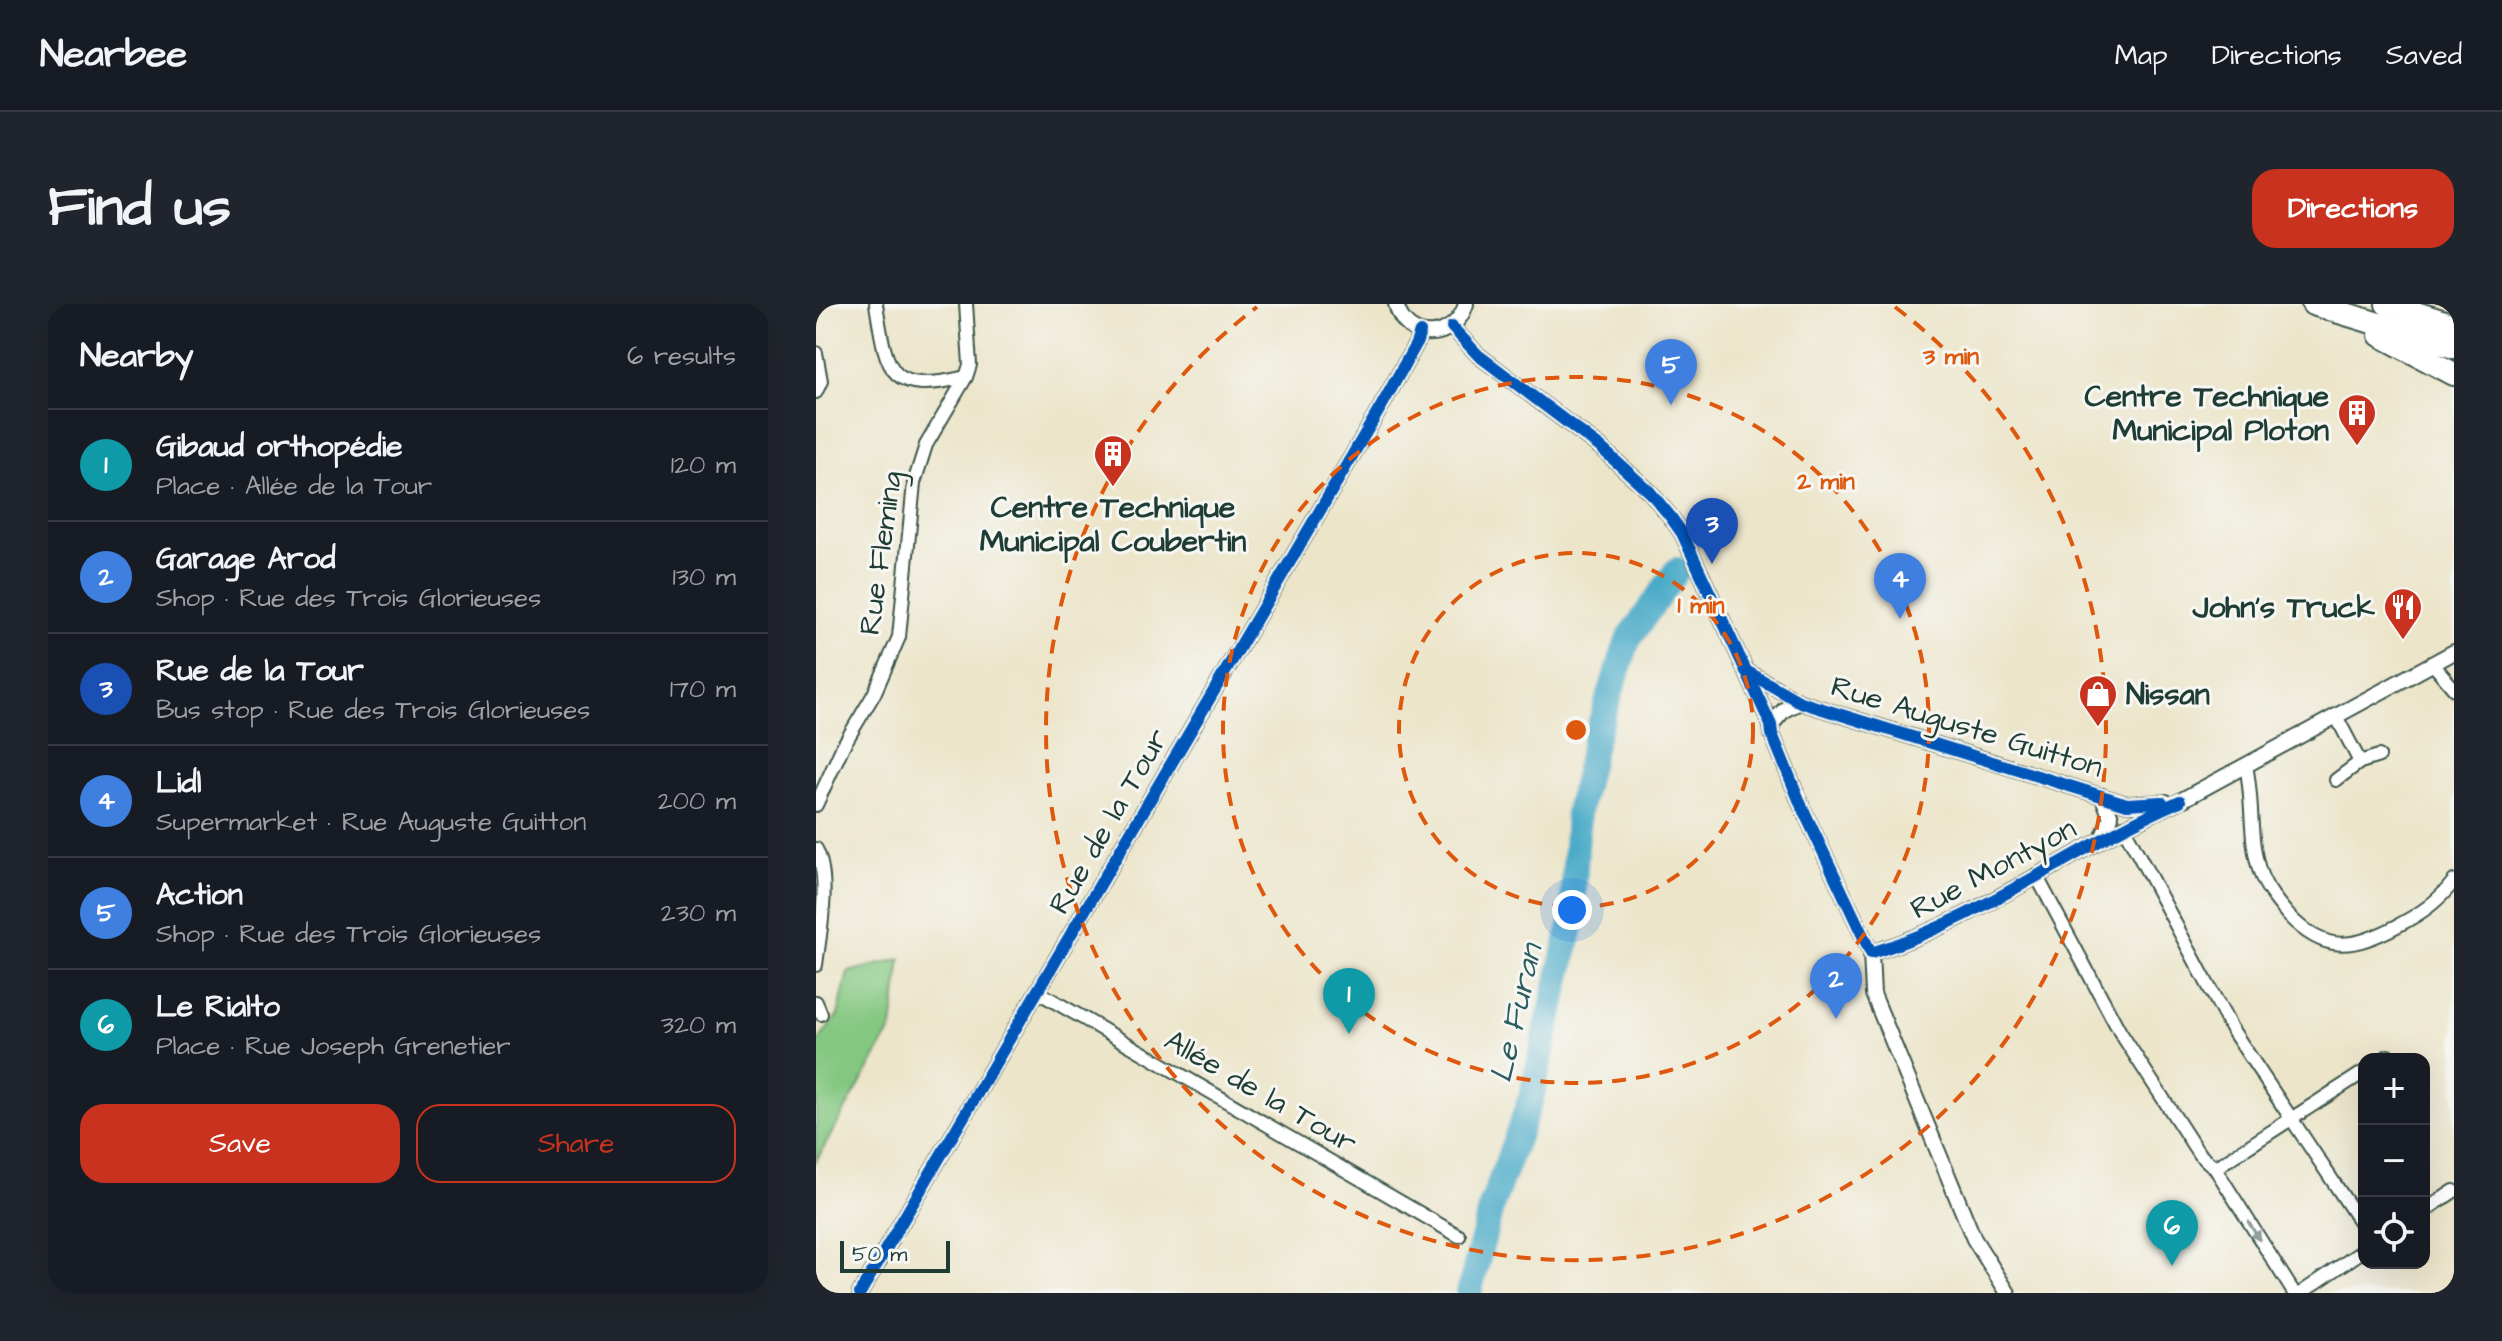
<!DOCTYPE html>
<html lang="en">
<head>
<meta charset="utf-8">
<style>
	body { margin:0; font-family:"Architects Daughter",sans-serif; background:#20242c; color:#f1f3f6 }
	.controls { position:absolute; right:24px; bottom:24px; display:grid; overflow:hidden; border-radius:16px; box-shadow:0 8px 32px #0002 }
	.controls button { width:72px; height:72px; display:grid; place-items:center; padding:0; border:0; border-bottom:2px solid #363941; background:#171b24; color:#f1f3f6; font:40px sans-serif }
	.scale { position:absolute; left:24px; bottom:20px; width:110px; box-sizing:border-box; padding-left:8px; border:4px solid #1f3d34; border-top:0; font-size:22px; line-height:28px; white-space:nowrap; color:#1f3d34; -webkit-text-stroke:6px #f6f6f2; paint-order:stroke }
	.you { position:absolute; left:756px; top:606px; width:28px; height:28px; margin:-20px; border:6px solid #fff; border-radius:50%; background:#1a73e8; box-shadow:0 0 0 12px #1a73e833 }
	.badge { display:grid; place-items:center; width:52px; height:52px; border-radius:50%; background:#c8321e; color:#fff; font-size:26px; font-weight:700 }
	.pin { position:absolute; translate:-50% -66px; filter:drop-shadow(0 2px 4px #0008) }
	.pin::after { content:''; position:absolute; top:42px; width:28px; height:24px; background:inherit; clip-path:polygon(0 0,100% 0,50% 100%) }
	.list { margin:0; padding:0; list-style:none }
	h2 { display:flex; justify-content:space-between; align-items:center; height:104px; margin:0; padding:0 32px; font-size:34px }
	h2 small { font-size:26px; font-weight:400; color:#9ea1a6 }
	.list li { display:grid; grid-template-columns:52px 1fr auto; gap:24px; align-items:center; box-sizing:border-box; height:112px; padding:0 32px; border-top:2px solid #363941 }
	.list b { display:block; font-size:30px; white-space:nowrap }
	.list p { margin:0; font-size:26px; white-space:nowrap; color:#9ea1a6 }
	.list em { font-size:26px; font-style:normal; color:#9ea1a6 }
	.actions { display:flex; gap:16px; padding:24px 32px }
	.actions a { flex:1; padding:18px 0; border:2px solid #c8321e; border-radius:24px; text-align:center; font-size:28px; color:#c8321e }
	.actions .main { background:#c8321e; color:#fff }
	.icon { flex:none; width:44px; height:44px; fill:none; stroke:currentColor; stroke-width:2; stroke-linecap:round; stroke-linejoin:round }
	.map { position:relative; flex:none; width:1638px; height:989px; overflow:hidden; border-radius:24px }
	header { display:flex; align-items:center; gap:48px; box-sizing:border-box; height:112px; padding:0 40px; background:#171b24; border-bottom:2px solid #363941 }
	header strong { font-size:38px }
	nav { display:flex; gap:44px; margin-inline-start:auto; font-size:28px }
	.intro { display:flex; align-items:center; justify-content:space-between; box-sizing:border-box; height:192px; padding:0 48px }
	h1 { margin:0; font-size:56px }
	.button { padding:20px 36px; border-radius:24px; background:#c8321e; color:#fff; font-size:28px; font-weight:700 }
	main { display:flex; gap:48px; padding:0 48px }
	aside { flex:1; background:#171b24; border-radius:24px; box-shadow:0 8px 32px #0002 }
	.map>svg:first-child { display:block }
	.green { fill:#83c780; stroke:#51825a; stroke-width:2 }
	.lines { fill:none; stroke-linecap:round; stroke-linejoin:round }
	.river { stroke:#49aac8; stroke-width:26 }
	.minor-casing { stroke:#3e564a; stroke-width:16 }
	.tertiary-casing { stroke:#3e564a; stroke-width:18 }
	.motorway-casing { stroke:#3e564a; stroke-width:26 }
	.minor { stroke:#fff; stroke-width:12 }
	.tertiary { stroke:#fff; stroke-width:14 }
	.motorway { stroke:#fff; stroke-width:22 }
	.cycleway-casing { stroke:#f6f6f2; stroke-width:17 }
	.cycleway { stroke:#0057b8; stroke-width:12 }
	.oneway { fill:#8f9e9a }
	.ring { fill:none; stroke:#de580e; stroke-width:4; stroke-dasharray:14 10 }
	.labels { text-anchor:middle; stroke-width:6; stroke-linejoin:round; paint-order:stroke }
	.poi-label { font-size:30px; font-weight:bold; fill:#1f3d34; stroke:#f6f6f2; text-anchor:end }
	.street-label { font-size:30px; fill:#1f3d34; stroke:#f6f6f2 }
	.water-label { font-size:32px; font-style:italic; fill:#2c5e60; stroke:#f6f6f2 }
	.centre { fill:#de580e; stroke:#f6f6f2; stroke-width:4 }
	.ring-label { font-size:24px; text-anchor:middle; font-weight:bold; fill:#de580e; stroke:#f6f6f2; stroke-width:6; stroke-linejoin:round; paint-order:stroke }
</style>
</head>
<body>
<header>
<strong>Nearbee</strong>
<nav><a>Map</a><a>Directions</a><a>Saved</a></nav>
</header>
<div class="intro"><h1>Find us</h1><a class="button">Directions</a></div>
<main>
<aside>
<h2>Nearby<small>6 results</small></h2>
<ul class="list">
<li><span class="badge" style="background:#0f9aa8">1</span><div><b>Gibaud orthopédie</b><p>Place · Allée de la Tour</p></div><em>120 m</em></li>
<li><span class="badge" style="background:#3f7fe0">2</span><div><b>Garage Arod</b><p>Shop · Rue des Trois Glorieuses</p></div><em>130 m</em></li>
<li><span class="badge" style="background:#1a4fb4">3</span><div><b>Rue de la Tour</b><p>Bus stop · Rue des Trois Glorieuses</p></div><em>170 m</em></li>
<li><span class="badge" style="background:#3f7fe0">4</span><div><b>Lidl</b><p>Supermarket · Rue Auguste Guitton</p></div><em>200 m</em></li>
<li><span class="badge" style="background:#3f7fe0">5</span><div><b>Action</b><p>Shop · Rue des Trois Glorieuses</p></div><em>230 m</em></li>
<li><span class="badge" style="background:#0f9aa8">6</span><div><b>Le Rialto</b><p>Place · Rue Joseph Grenetier</p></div><em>320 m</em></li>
</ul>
<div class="actions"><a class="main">Save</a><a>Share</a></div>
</aside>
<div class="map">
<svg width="1638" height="989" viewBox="0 0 1638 989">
	<rect width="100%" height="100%" fill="#f6f6f2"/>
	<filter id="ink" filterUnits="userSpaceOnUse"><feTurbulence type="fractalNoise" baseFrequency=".0125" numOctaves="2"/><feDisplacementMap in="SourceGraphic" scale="16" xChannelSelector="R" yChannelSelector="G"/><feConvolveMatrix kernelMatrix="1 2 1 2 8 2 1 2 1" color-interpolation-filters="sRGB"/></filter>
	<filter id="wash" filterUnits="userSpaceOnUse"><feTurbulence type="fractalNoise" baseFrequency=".006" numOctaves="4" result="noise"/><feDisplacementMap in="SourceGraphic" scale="32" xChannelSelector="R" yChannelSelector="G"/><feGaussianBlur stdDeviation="1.8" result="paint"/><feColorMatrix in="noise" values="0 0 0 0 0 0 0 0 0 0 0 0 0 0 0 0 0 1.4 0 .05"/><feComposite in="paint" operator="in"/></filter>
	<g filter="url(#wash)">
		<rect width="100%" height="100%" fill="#ece5ca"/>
		<path class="green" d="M85,655L76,724L0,857V740L22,711L32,668Z"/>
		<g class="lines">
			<path class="river" d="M653,989L676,900L715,794L756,618L762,508L779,435L812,336L861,266"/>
		</g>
	</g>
	<g filter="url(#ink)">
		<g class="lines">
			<defs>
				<g id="minor">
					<path d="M60,0C71,70 73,91 150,73"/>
					<path d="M0,49L5,77L0,88"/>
					<path d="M1617,360L1638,385"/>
					<path d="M1520,412L1544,458"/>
					<path d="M1430,462C1438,498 1432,537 1445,571C1451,586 1462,599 1472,611C1509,650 1537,645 1581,622C1604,610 1622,598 1638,577"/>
					<path d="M1520,476L1544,458L1563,452"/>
					<path d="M0,501L27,442L58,390L83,333L98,179L110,141L150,73L154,61L150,0"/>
					<path d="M1307,522L1415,724L1548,924"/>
					<path d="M0,545C15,575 4,628 0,661"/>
					<path d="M1220,571L1304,728L1383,850L1399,864L1478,989"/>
					<path d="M222,688L643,932"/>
					<path d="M0,698L5,710"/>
					<path d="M1568,755L1572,752"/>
					<path d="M1399,864L1548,768"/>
					<path d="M1608,907L1638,887"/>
					<path d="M1485,989L1548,946"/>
				</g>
				<g id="tertiary">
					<path d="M580,0C589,40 639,38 650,0"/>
					<path d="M636,23L662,51L784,143L834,188L854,212L866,229L955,421L956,430L986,503L1055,649L1057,690L1158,935L1192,989"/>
					<path d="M930,367L984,398L1311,500L1350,498"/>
					<path d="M955,421L968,406L984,398"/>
					<path d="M1286,535L1295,513L1286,492"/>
					<path d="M1055,649C1165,616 1259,542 1364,497L1638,348"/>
					<path d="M44,989L566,101L600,40L604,28"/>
				</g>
				<g id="motorway">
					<path d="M1497,0L1638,43"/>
					<path d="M1571,0L1638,21"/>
					<path d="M1564,31L1638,70"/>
				</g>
			</defs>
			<use href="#minor" class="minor-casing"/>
			<use href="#tertiary" class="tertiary-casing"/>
			<use href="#motorway" class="motorway-casing"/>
			<use href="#minor" class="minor"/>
			<use href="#tertiary" class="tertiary"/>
			<use href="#motorway" class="motorway"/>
			<defs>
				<g id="cycleway">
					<path d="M636,23L662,51L784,143L834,188L854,212L866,229L955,421L956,430L986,503L1055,649C1165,616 1259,542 1364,497"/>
					<path d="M930,367L984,398L1311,500L1346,498"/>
					<path d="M44,989L566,101L600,40L604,28"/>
				</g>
			</defs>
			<use href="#cycleway" class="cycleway-casing"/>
			<use href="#cycleway" class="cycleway"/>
		</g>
		<defs><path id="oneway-solid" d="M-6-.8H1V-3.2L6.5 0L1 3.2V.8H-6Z" transform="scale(2)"/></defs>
		<use class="oneway" href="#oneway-solid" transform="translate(1438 927) rotate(58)"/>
	</g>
	<g class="ring">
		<circle cx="760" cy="426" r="177"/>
		<circle cx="760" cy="426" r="353"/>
		<path d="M1079 3A530 530 0 1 1 441 3"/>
	</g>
	<defs>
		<symbol id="building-pin" viewBox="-11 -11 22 30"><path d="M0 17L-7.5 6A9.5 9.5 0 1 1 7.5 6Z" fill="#c8321e" stroke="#f6f6f2"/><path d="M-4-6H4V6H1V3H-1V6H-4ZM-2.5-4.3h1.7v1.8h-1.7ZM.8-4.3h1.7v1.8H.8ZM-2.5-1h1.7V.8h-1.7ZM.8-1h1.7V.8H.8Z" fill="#fff"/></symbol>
		<symbol id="restaurant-pin" viewBox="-11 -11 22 30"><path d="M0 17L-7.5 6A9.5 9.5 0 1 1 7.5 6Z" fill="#c8321e" stroke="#f6f6f2"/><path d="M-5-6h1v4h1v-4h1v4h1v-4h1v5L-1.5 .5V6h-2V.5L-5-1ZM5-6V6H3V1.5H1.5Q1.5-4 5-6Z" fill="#fff"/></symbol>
		<symbol id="shop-pin" viewBox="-11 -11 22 30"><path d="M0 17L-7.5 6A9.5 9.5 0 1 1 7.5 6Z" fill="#c8321e" stroke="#f6f6f2"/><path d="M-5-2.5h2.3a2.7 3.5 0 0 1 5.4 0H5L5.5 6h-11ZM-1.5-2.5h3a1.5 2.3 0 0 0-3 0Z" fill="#fff"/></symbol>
	</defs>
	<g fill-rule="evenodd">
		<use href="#building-pin" x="1519" y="87" width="44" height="60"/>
		<use href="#building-pin" x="275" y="128" width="44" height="60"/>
		<use href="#restaurant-pin" x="1565" y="281" width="44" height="60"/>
		<use href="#shop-pin" x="1260" y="368" width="44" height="60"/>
	</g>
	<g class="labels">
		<g class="poi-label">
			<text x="1513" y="102">Centre Technique<tspan x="1513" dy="34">Municipal Ploton</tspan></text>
			<text x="297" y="213" text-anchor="middle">Centre Technique<tspan x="297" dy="34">Municipal Coubertin</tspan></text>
			<text x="1559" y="313">John's Truck</text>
			<text x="1310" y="400" text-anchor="start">Nissan</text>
		</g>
		<g class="street-label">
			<text transform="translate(64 249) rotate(-82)" y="10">Rue Fleming</text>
			<text transform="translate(1151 422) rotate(17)" y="10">Rue Auguste Guitton</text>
			<text transform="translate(292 517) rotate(-60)" y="10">Rue de la Tour</text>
			<text transform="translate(1177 564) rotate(-28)" y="10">Rue Montyon</text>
			<text transform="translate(445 787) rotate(30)" y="10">Allée de la Tour</text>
		</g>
		<g class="water-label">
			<text transform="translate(699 709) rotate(-77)" y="11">Le Furan</text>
		</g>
	</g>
	<circle cx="760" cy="426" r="12" class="centre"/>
	<g class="ring-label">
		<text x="1135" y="60">3 min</text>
		<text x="1010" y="185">2 min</text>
		<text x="885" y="309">1 min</text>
	</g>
</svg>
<div class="controls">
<button>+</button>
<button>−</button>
<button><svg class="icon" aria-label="locate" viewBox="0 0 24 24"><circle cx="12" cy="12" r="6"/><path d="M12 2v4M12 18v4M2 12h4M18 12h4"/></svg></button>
</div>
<div class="scale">50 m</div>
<div class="you"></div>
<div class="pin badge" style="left:533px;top:730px;background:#0f9aa8">1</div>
<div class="pin badge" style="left:1020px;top:715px;background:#3f7fe0">2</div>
<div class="pin badge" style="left:896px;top:260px;background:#1a4fb4">3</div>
<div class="pin badge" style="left:1084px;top:315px;background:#3f7fe0">4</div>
<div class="pin badge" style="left:855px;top:101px;background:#3f7fe0">5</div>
<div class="pin badge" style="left:1356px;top:962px;background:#0f9aa8">6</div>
</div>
</main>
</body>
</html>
